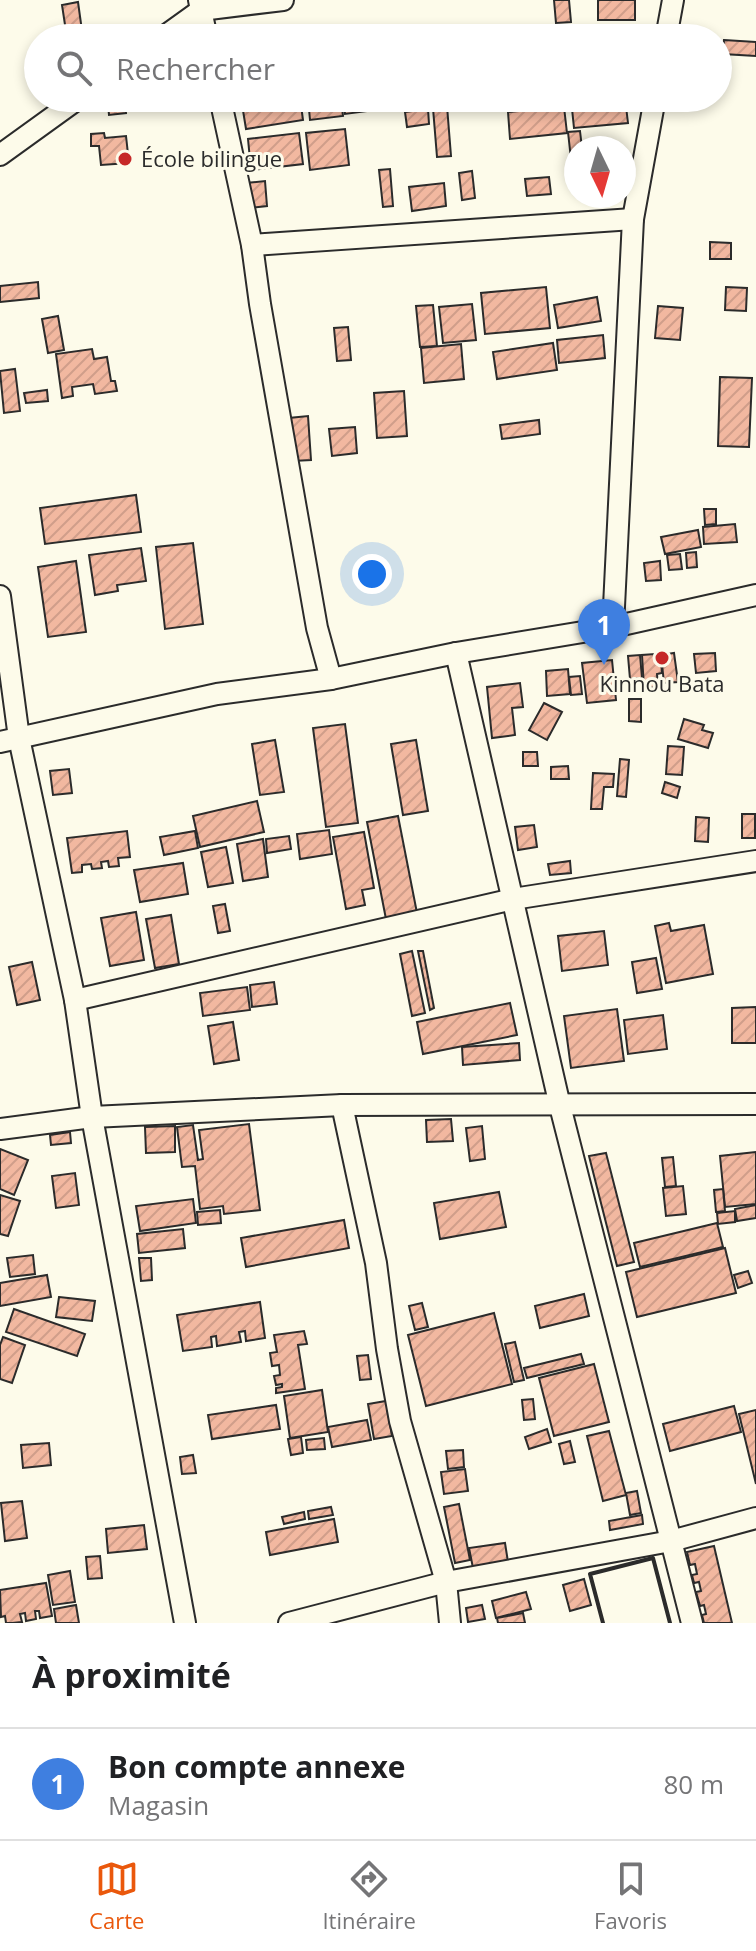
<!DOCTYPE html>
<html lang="fr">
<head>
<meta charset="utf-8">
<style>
	body { margin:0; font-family:"Open Sans",sans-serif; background:#f6f6f6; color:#202124 }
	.compass { position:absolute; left:564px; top:136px; width:72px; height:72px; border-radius:50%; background:#fff; box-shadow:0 4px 12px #0003; rotate:175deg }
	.you { position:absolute; left:372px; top:574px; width:28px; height:28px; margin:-20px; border:6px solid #fff; border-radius:50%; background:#1a73e8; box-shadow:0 0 0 12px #1a73e833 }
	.badge { display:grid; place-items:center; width:52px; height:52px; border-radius:50%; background:#ea580c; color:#fff; font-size:26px; font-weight:700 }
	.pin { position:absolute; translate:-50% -66px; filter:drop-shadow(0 2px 4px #0008) }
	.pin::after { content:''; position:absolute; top:42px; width:28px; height:24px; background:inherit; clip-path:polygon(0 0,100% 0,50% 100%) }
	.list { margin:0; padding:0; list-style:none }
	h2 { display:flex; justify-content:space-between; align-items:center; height:104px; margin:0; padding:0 32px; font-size:34px }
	h2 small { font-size:26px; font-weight:400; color:#757577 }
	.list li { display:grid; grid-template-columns:52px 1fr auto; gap:24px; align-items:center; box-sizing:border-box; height:112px; padding:0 32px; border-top:2px solid #e0e0e0 }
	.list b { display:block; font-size:30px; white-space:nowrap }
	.list p { margin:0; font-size:26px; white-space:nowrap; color:#757577 }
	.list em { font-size:26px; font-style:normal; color:#757577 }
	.icon { flex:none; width:44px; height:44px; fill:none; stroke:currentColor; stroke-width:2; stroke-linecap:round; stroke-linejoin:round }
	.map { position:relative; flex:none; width:756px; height:1623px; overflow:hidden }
	.search { position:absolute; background:#fff; box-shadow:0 4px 12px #0003; left:24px; right:24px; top:24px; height:88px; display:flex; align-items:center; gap:20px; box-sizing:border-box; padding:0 28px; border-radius:44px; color:#757577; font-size:30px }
	.sheet { height:216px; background:#fff }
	nav { display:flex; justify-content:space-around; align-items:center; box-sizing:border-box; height:112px; border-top:2px solid #e0e0e0; background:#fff; font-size:22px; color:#757577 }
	nav a { display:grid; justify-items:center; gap:4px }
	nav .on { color:#ea580c }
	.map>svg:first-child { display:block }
	.building { fill:url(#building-hatch); stroke:#2b2b2b; stroke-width:2 }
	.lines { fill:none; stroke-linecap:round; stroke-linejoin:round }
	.street-casing { stroke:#2b2b2b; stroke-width:24 }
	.street { stroke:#fdfbea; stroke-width:20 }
	.wall { stroke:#2b2b2b; stroke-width:4 }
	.poi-dot { fill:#c62828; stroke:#fdfbea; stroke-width:3 }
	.labels { text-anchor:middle; stroke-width:6; stroke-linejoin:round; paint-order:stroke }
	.poi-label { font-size:22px; fill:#2b2b2b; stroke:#fdfbea; text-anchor:start }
</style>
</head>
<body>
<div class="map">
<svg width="756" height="1623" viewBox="0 0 756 1623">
	<defs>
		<pattern id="building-hatch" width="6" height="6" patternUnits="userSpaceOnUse" patternTransform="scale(2)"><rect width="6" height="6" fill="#f2b8a0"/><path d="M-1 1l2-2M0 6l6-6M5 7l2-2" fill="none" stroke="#d09e8a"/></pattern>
	</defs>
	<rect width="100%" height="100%" fill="#fdfbea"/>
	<g class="building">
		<path d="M554,0H569L571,22L556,23Z"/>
		<rect x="598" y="0" width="37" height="20"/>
		<path d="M78,2L83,38H67L62,5Z"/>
		<path d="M294,29V38H273V31Z"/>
		<path d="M724,40L756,42V56L723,54Z"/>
		<path d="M241,98H300L303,120L246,129Z"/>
		<path d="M308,98H341L343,116L310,120Z"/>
		<path d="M343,98H367L368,111L345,114Z"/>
		<path d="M625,98L628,123L574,128L571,99Z"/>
		<path d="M125,102L126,113L109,115L108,104Z"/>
		<path d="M447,106L451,156L437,157L433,108Z"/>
		<path d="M564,107L567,133L510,139L508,112Z"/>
		<path d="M428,109L429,124L407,127L405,112Z"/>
		<path d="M345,129L349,165L310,170L306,133Z"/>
		<path d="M580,131L582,148H576V158L571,159L568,132Z"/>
		<path d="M104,133L105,138L126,136L129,163L101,165L99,146H91V134Z"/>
		<path d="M299,133L303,164L251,170L248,139Z"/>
		<path d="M390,169L393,206L383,207L379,170Z"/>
		<path d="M472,171L475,198L462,200L459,173Z"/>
		<path d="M549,177L551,194L527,196L525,179Z"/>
		<path d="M265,181L267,206L249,208L246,183Z"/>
		<path d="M444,183L446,206L412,211L409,187Z"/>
		<path d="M710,242L731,243V259H710Z"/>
		<path d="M38,282L39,298L0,302V286Z"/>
		<path d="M546,287L550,328L485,334L481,293Z"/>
		<path d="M726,287L747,288L746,311L725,310Z"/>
		<path d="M597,297L601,321L558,328L554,305Z"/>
		<path d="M472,304L476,340L443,343L439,307Z"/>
		<path d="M433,305L437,346L420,347L416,306Z"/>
		<path d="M658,306L683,308L680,340L655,338Z"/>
		<path d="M58,316L64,350L48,353L42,319Z"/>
		<path d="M348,327L351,360L337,361L334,328Z"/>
		<path d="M603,335L605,358L559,363L557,340Z"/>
		<path d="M553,343L557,370L497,379L493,352Z"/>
		<path d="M461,344L464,379L424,383L421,348Z"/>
		<path d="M92,349L94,359L107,357L111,381H115L117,391L95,394L93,384L72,387L73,396L62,398L56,354Z"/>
		<path d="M15,369L20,411L4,413L0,371Z"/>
		<path d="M720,377L752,378L749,447L718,446Z"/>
		<path d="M47,390L48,401L26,403L24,393Z"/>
		<path d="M404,391L407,436L377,438L374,393Z"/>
		<path d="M308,416L311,460L293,461L289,418Z"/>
		<path d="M539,420L540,434L502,439L500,425Z"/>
		<path d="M355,427L357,453L332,456L329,429Z"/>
		<path d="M136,495L141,532L45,544L40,508Z"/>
		<path d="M704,509H716V524L705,525Z"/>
		<path d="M735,524L737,542L704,544L703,527Z"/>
		<path d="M698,530L701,547L665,554L661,537Z"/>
		<path d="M193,543L203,624L165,629L156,547Z"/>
		<path d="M141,548L146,581L117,585L118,591L95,595L89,555Z"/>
		<path d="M696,552L697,567L687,568L686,553Z"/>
		<path d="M680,554L682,569L669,570L667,555Z"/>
		<path d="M76,561L86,632L48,637L38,567Z"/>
		<path d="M660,561L661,580L646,581L644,563Z"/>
		<path d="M674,653L678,682L664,683L661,655Z"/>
		<path d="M715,653L716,671L696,673L694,654Z"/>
		<path d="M655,654L656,661H661L662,673L657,674L658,687L644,688L642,655Z"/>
		<path d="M640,655L642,678L630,679L628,656Z"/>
		<path d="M612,660L616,700L587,703L582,663Z"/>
		<path d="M568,669L570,694L547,696L546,671Z"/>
		<path d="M580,676L582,694L571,695L569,677Z"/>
		<path d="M520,683L523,707L512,708L515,735L492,738L487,687Z"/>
		<path d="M629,699H641V722L629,721Z"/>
		<path d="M544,703L562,712L547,740L529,730Z"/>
		<path d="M684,719L704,725L702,730L713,733L708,748L678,739Z"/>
		<path d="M345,724L358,823L326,827L313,728Z"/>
		<path d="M275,740L284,792L260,795L252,744Z"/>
		<path d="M416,740L428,811L403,815L391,744Z"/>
		<path d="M668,746L684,747L682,775L666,774Z"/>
		<path d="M523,752H537L538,766H523Z"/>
		<path d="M620,759L629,760L626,797L617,796Z"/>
		<path d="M568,766L569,779H551V767Z"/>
		<path d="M69,769L72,793L53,795L50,771Z"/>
		<path d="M593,773L614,774L613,787H604L602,809H591Z"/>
		<path d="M665,782L680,787L677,798L662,793Z"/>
		<path d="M257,801L264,832L200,847L193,816Z"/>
		<rect x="742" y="814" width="13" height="24"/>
		<path d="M398,816L417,913L386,919L367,822Z"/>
		<path d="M696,817L709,818L708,842L695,841Z"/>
		<path d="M534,825L537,847L518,850L515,827Z"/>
		<path d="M329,830L332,854L300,859L297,834Z"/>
		<path d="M127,831L130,857L118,858L119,866L109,867L108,861L101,862L102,868L92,869L91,864L82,865V872L72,873L67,838Z"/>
		<path d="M195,831L198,848L164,855L160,837Z"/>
		<path d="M364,832L374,888L362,890L365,905L346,909L333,837Z"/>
		<path d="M289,836L291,849L267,853L266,839Z"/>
		<path d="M263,839L268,877L243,881L237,844Z"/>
		<path d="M226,847L233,883L208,887L201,852Z"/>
		<path d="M570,861L571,873L550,875L548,864Z"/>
		<path d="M183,863L188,894L140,902L134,870Z"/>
		<path d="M225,904L230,931L218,933L213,906Z"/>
		<path d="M136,912L144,960L110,966L101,918Z"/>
		<path d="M171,915L179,964L155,968L146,919Z"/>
		<path d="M669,923L671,931L704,925L713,974L666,983L655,926Z"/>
		<path d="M604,931L608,965L562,971L558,936Z"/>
		<path d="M412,951L425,1013L412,1016L400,954Z"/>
		<path d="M418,951H423L434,1008L430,1010Z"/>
		<path d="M656,958L662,989L637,993L632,962Z"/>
		<path d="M32,962L40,1000L17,1005L9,967Z"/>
		<path d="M274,982L277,1004L252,1007L250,985Z"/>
		<path d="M247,987L250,1010L203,1016L200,993Z"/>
		<path d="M510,1003L517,1035L423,1054L417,1022Z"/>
		<path d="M756,1007V1043H732V1008Z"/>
		<path d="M617,1009L624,1061L571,1068L564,1016Z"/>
		<path d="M663,1015L667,1049L628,1054L624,1020Z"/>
		<path d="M233,1022L239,1060L214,1064L208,1026Z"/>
		<path d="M519,1043L520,1060L463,1065L462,1047Z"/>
		<path d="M451,1119L453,1141L427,1142L426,1120Z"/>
		<path d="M249,1124L260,1210L224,1214L223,1206L200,1209L195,1166L182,1167L177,1127L193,1125L198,1160L203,1159L199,1130Z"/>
		<path d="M175,1126V1152L146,1153L145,1127Z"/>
		<path d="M482,1126L485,1159L470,1161L466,1128Z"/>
		<path d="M70,1132L71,1143L51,1145L50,1135Z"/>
		<path d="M0,1149L28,1160L14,1195L0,1189Z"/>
		<path d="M756,1152V1204L725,1207L720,1156Z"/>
		<path d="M606,1153L634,1262L617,1266L589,1156Z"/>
		<path d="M673,1157L676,1186L665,1187L662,1158Z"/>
		<path d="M75,1173L79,1205L56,1208L52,1176Z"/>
		<path d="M683,1186L686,1214L666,1216L663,1188Z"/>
		<path d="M723,1189L725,1211L716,1212L714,1190Z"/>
		<path d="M499,1192L506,1227L440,1239L434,1203Z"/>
		<path d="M0,1195L20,1201L8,1236L0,1234Z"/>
		<path d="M193,1199L196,1223L140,1231L136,1206Z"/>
		<path d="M756,1205V1218L737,1221L735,1209Z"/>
		<path d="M220,1210L221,1223L198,1225L197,1212Z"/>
		<path d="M735,1211V1222L718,1224L717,1213Z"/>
		<path d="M344,1220L349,1248L246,1267L241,1238Z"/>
		<path d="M717,1223L723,1247L640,1267L634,1243Z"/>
		<path d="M183,1229L185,1248L139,1253L137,1234Z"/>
		<path d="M725,1248L736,1293L637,1317L626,1272Z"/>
		<path d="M33,1255L35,1274L10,1277L7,1258Z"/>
		<path d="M139,1258H151L152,1280L141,1281Z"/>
		<path d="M748,1271L752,1283L738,1288L734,1275Z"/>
		<path d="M47,1275L51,1297L0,1306V1283Z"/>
		<path d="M584,1294L589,1316L540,1328L535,1306Z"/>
		<path d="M59,1297L95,1301L92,1321L56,1317Z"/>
		<path d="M260,1302L265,1338L246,1341L245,1331L239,1332L241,1342L217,1346L216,1336L211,1337L212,1347L183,1351L177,1315Z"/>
		<path d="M422,1303L428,1327L415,1330L409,1306Z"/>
		<path d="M14,1309L85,1334L77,1356L6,1332Z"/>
		<path d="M494,1313L512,1384L426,1406L408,1335Z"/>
		<path d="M304,1331L307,1344L298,1345L305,1389L276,1393V1388L282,1387V1384L276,1385L274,1376L280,1375L279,1365L272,1366L270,1353L277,1352L274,1335Z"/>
		<path d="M3,1337L25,1345L12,1383L0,1379V1345Z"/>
		<path d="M515,1342L524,1380L514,1382L505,1344Z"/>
		<path d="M581,1354L584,1364L527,1378L524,1368Z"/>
		<path d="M368,1355L371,1379L360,1380L357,1356Z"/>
		<path d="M594,1364L609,1422L554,1436L539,1378Z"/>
		<path d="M322,1390L328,1432L290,1438L284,1396Z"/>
		<path d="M533,1399L535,1419L524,1420L522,1400Z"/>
		<path d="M386,1401L392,1436L374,1439L368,1404Z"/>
		<path d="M276,1405L280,1429L212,1439L208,1415Z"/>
		<path d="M734,1406L741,1432L670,1451L663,1424Z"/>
		<path d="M756,1410V1484L739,1414Z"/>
		<path d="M367,1420L371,1440L332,1447L328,1427Z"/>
		<path d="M547,1429L551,1442L529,1449L525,1437Z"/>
		<path d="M609,1431L626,1495L603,1501L587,1436Z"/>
		<path d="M301,1437L303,1453L291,1455L288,1439Z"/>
		<path d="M324,1438L325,1449L307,1450L306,1440Z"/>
		<path d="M570,1441L575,1462L564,1464L559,1444Z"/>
		<path d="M49,1443L51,1465L23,1468L21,1445Z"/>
		<path d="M463,1450L464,1467L448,1469L446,1451Z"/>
		<path d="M193,1455L196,1473L182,1474L180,1457Z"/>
		<path d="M465,1469L468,1491L444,1494L441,1472Z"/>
		<path d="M637,1491L641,1513L630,1515L626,1493Z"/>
		<path d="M22,1501L27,1538L5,1541L1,1503Z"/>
		<path d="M459,1504L470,1560L455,1563L444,1507Z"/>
		<path d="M331,1507L333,1515L309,1519L308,1511Z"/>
		<path d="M304,1512L305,1519L284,1524L282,1517Z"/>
		<path d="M642,1515L643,1524L610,1530L609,1521Z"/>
		<path d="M334,1519L338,1542L270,1555L266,1532Z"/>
		<path d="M144,1525L147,1549L108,1553L106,1529Z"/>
		<path d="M505,1543L508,1562L473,1568L469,1548Z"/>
		<path d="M714,1546L732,1623H704L702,1615L706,1614L704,1605L700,1606L696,1592L701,1591L699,1582L694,1583L692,1575L697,1574L695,1564L690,1565L687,1552Z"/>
		<path d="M100,1556L102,1578L88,1579L86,1557Z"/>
		<path d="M70,1571L75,1602L53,1605L48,1575Z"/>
		<path d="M584,1579L591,1605L570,1611L563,1585Z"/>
		<path d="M46,1583L52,1616L40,1618L39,1611H35L36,1619L26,1621L25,1613L20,1614L22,1622L12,1623H6L5,1616L1,1617L0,1590Z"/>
		<path d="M526,1592L531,1609L496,1618L492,1601Z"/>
		<path d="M76,1605L79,1623H56L54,1609Z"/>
		<path d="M482,1605L485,1619L468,1622L466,1608Z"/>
		<path d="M523,1613L525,1623H498L497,1618Z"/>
	</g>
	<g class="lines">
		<defs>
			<g id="street">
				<path d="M199,0L201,10L283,0"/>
				<path d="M162,38L201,10L207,38"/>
				<path d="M666,38L673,0"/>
				<path d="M220,98L252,245L260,304L317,628L331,679L456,653L613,627L756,595"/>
				<path d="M0,155L79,98"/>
				<path d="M252,245L633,219"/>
				<path d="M0,596L19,738L75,1000L92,1117L185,1623"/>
				<path d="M613,627L633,219L655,98"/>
				<path d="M456,653L560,1106L692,1623"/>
				<path d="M0,742L217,694L331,679"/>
				<path d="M75,1000L513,899L756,861"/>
				<path d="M342,1105L376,1263L387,1349L400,1421L446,1582L450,1623"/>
				<path d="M0,1129L92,1117L342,1105L756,1104"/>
				<path d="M289,1623L446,1582L671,1541L756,1518"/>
			</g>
		</defs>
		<use href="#street" class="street-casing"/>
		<use href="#street" class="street"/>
		<path class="wall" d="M603,1623L590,1574L653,1558L670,1623"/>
	</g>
	<g class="poi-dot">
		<circle cx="125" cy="159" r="8"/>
		<circle cx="662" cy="658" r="8"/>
	</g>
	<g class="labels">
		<g class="poi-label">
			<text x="141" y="167">École bilingue</text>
			<text x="662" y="692" text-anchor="middle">Kinnou Bata</text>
		</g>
	</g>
</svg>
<svg class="compass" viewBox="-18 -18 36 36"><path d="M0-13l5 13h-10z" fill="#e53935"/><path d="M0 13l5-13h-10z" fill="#757577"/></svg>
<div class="you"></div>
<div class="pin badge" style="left:604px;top:665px;background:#3f7fe0">1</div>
<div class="search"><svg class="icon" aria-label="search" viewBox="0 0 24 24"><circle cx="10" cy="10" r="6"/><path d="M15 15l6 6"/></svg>Rechercher</div>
</div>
<section class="sheet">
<h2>À proximité<small></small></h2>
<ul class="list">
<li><span class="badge" style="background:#3f7fe0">1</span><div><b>Bon compte annexe</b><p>Magasin</p></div><em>80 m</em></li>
</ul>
</section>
<nav>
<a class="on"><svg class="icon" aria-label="map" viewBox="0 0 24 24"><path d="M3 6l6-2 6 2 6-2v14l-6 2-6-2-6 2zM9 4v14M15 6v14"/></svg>Carte</a>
<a><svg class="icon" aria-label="directions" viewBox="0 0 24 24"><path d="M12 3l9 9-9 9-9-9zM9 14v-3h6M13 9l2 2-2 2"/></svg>Itinéraire</a>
<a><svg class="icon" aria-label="saved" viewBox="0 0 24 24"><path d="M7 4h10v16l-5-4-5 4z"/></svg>Favoris</a>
</nav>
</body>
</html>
